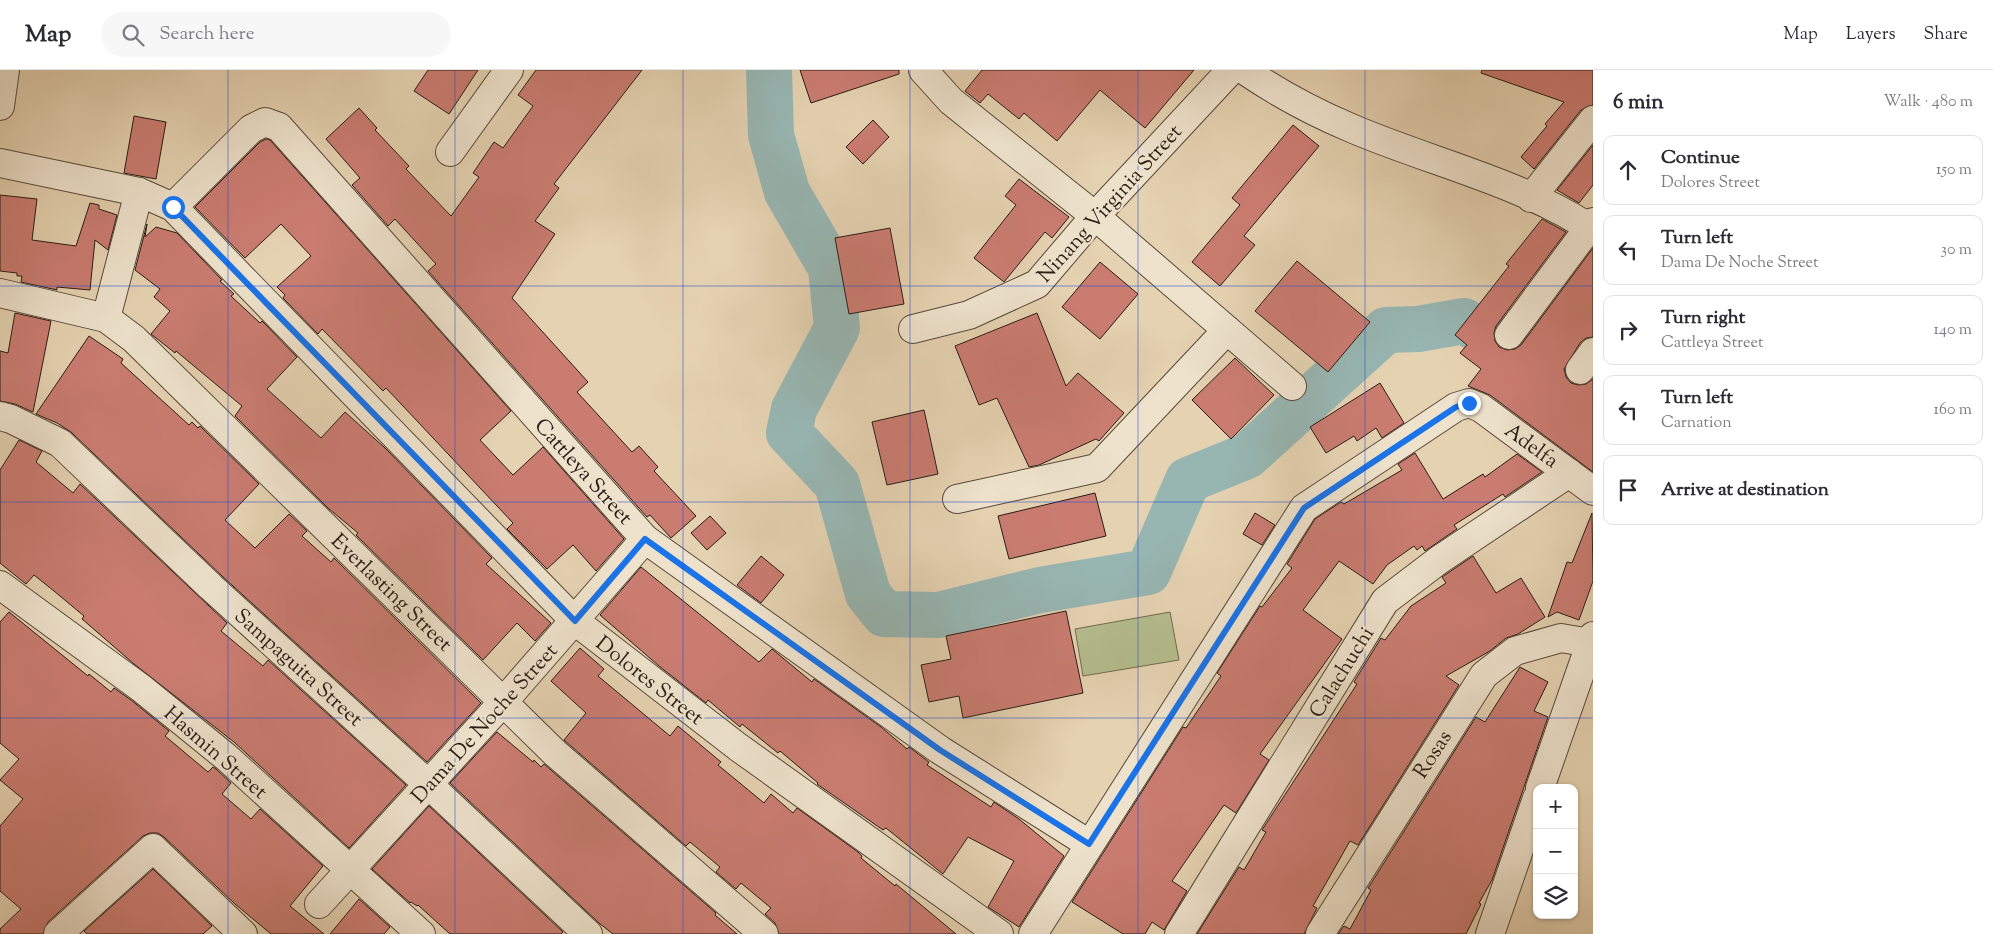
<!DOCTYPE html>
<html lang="en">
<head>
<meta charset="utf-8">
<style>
	body { margin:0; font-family:"Sorts Mill Goudy",serif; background:#f7f7f7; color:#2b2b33 }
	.controls { position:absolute; right:15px; bottom:15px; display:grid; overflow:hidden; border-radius:10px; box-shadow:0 1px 4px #0004 }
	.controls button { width:45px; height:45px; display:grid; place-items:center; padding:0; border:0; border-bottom:1px solid #e1e1e2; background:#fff; color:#2b2b33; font:25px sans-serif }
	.stop { position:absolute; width:15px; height:15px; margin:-11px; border:4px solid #1a73e8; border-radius:50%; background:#fff }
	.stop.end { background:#1a73e8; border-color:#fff; box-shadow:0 1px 5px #0008 }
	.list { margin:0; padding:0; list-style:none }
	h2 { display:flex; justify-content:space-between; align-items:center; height:65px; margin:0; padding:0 20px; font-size:21px }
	h2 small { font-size:16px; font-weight:400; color:#7c7c81 }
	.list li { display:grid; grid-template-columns:32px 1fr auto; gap:15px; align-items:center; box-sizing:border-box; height:70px; margin:0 10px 10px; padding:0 10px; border:1px solid #e1e1e2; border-radius:10px }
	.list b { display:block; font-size:19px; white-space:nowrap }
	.list p { margin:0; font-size:16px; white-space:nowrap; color:#7c7c81 }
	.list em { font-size:16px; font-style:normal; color:#7c7c81 }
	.icon { flex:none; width:28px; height:28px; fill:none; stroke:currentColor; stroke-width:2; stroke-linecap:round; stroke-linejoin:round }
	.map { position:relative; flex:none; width:1593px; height:864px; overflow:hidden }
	header { display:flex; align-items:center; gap:30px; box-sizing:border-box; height:70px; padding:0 25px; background:#fff; border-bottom:1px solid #e1e1e2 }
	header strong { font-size:24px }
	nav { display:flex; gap:28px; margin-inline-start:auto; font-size:18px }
	.search { width:350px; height:45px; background:#f7f7f7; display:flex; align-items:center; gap:12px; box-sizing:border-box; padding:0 18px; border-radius:28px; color:#7c7c81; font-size:19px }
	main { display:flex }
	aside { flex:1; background:#fff }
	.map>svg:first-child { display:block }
	.green { fill:#b4bc8c; stroke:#6f6c50 }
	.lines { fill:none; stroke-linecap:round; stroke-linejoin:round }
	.river { stroke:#97b6b2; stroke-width:46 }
	.building { fill:#ca7c71; stroke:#2a1d14 }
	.minor-casing { stroke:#594a3b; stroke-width:30 }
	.minor { stroke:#eee2cc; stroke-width:28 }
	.route { stroke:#1a73e8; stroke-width:6 }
	.grid { fill:none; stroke:#1d4ed8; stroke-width:1; stroke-opacity:0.55 }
	.labels { text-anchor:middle; stroke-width:4.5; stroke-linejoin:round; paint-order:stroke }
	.street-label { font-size:21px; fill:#2a1d14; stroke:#eee2cc }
</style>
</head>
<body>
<header>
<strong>Map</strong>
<div class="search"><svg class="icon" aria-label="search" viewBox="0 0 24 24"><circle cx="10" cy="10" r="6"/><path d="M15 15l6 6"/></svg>Search here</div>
<nav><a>Map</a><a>Layers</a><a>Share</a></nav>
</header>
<main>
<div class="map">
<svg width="1593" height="864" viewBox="0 0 1593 864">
	<rect width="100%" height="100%" fill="#e5d2b1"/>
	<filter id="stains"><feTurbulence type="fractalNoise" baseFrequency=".004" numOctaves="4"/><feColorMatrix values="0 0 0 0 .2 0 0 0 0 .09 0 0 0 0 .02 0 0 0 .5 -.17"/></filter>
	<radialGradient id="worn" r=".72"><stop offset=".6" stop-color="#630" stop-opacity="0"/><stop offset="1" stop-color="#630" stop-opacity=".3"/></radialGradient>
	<path class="green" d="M1170,542L1179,590L1083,606L1075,559Z"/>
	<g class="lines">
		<path class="river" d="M769,0L771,65L787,122L831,198L837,258L794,339L789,363L837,414L868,524L884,544L938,545L1040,520L1148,502L1188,410L1247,386L1386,260L1418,259L1464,251L1593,331"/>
	</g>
	<g class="building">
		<path d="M428,0H478L449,44L414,21Z"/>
		<path d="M536,0H642L554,114L559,118L535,151L555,164L512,228L588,312L577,322L632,382L639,376L658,397L654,401L696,446L671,468L650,445L647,447L428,201L436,194L395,149L388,156L352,115L360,108L326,69L359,38L377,58L375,60L409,96L406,99L451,146L479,107L473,103L494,72L503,78L533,36L518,25Z"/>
		<path d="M800,0H899V4L811,33Z"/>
		<path d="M982,0H1194L1145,58L1100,20L1057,71L1024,43L1019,49L988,24L980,33L965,21Z"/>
		<path d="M1482,0H1593V35L1581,40L1534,99L1521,87L1547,56L1545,54L1564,32L1481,3Z"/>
		<path d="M134,46L166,52L156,109L124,103Z"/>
		<path d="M873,50L889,67L863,94L846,77Z"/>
		<path d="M1293,55L1319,76L1244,166L1255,175L1220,216L1192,192L1240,135L1232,128Z"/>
		<path d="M266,69L270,70L511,341L480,370L513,405L543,377L624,469L596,501L573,475L547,499L507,459L513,453L386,318L383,321L322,259L318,264L283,228L285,225L277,217L311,186L281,154L245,188L195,137L260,72Z"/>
		<path d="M1593,75V115L1579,133L1557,120Z"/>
		<path d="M1019,109L1069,147L1052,168L1045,162L1004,212L974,188L1016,135L1005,126Z"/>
		<path d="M0,125L37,129L32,170L76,176L90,133L99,135V139L117,145L108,180L95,170L90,220L57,217V220L21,212L22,206H17V203L0,201Z"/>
		<path d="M1542,149L1566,162L1496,256L1494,263L1495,271L1499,277L1507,280L1515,279L1521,275L1593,178V267L1586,268L1580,273L1564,299L1566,307L1571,313L1578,315L1586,314L1593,309V402L1490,325L1468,316L1481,299L1460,283L1467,275L1455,265L1509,196L1506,194Z"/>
		<path d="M147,154L145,167L156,157L177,163L222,210L220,211L234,224L231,226L260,253L262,251L297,287L267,319L321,368L345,342L385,378L492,488L486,494L551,553L535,571L517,553L483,590L356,465L358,463L328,438L235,346L242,336L176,281L175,283L151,264L170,241L154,227L160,219L135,200Z"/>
		<path d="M890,158L904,234L849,244L835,168Z"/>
		<path d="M1297,191L1370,252L1328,302L1255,241Z"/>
		<path d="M1100,192L1138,224L1100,269L1062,237Z"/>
		<path d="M15,243L51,251L33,342L15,334L0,331V281L8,283Z"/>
		<path d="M1037,243L1066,316L1078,303L1124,343L1099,371L1096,369L1039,395L1029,397L997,328L979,335L955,276Z"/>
		<path d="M89,266L123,289L121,293L189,355L192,352L198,358L200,356L259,414L225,450L255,478L289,444L307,461L302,466L331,492L334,488L481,633L427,692L222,506L71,362L57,353L36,344Z"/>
		<path d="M1235,288L1274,325L1231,369L1192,330Z"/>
		<path d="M1380,313L1404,353L1382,368L1376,358L1357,371L1354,366L1326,383L1310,357Z"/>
		<path d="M924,340L938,404L887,415L872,352Z"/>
		<path d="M19,370L42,381L36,392L73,423L80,414L227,553L221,561L263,596L268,590L406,715L349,778L234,672L134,594L82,549L84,546L54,521L34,505L26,514L0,493V400Z"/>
		<path d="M1415,383L1443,429L1483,404L1485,407L1517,384L1542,402L1505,427L1503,424L1454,455L1457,459L1425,481L1422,476L1417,480L1414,476L1387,495L1373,514L1339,491L1303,540L1342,569L1260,684L1269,690L1236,743L1224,735L1172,811L1187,821L1164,860L1152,852L1145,864H1123L1072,832L1183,657L1186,658L1221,606L1217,603L1260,536L1262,537L1292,498L1287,494L1315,449L1341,432L1344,434L1402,400L1398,394Z"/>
		<path d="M1095,423L1106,466L1009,489L998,446Z"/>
		<path d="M1255,443L1275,455L1262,475L1243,464Z"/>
		<path d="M1592,443L1593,511L1579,550L1557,542L1548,547L1567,492L1572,493Z"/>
		<path d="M710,446L726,463L707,480L691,463Z"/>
		<path d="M761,486L784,505L761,533L737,515Z"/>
		<path d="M1473,486L1496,523L1521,508L1545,547L1518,564L1506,568L1490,581L1446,606L1459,615L1358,775L1350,771L1313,836L1317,838L1304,864H1197L1239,797L1244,800L1266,762L1262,760L1357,614L1354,612L1381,568L1385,570L1411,536L1446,513L1442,507Z"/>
		<path d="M641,497L759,592L772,579L812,612L814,609L881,657L907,679L909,677L929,692L927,695L991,737L994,732L1019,749L1064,786L1019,857L988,837L1014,791L968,767L943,804L886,758L883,760L817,714L818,713L780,681L778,683L742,654L740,657L708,630L706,633L659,596L600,545Z"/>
		<path d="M1066,541L1083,623L963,648L959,626L929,632L921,595L951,589L946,566Z"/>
		<path d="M9,542L88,606L89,604L111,622L114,618L131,630L169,661L165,666L208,702L213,697L216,699L231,713L222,724L251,749L260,739L323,796L290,836L324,864H271L235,834L164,767L158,763H150L143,766L48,852L43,864H0V859L21,839L0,821V756L23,729L0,710L19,689L0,673V552Z"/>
		<path d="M580,578L604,599L598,606L670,666L678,656L721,692L718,695L764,733L771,724L793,743L797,738L858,782L862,786L861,788L895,816L896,814L956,864H779L775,853L765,844L771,838L741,813L736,819L716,802L720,797L690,772L686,776L564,670L586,643L551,611Z"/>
		<path d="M1520,597L1548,612L1534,641L1548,647L1492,810L1479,833L1481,834L1466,864H1338L1344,856L1350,859L1371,820L1368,818L1372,812L1476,647L1485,652Z"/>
		<path d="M497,662L533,692L534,690L541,697L544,694L716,843L715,845L737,864H613L599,853L450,713Z"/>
		<path d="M429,736L563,862L561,864H450L418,835L417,836L411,832L410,833L372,799Z"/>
		<path d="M153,799L212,856L203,864H87L84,861Z"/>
		<path d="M359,829L390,857L384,864H330Z"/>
	</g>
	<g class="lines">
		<defs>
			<g id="minor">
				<path d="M923,0L951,31L1095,146L1292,316"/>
				<path d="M1244,0C1278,23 1313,42 1351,58C1430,92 1521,112 1593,160"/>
				<path d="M0,36L5,0"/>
				<path d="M450,82L509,0"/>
				<path d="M0,93L139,122L173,137L575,551L738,677L999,864"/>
				<path d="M1531,128L1593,50"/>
				<path d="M173,137L251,59L265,52L279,57L645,469L940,680L1089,774"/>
				<path d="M0,223L106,248L134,269L555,683L764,864"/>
				<path d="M106,248L139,122"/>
				<path d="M913,259L969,245L1037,214L1095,146L1231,0"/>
				<path d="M1509,265L1593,152"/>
				<path d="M1580,300L1593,282"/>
				<path d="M0,346L11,349L60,373L211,517L429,715L588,864"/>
				<path d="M957,429L1097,398L1227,260"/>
				<path d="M0,515L141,618L226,687L421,864"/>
				<path d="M1540,718L1593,566"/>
				<path d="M319,834L504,631L645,469"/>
				<path d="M58,864L153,778L243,864"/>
				<path d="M1033,864L1304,438L1456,337L1469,333L1481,338L1593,421"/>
				<path d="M1179,864L1385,531L1439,490L1569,403"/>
				<path d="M1320,864L1484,605L1515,581L1561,568L1591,573"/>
				<path d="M1490,864L1537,728"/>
			</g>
		</defs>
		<use href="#minor" class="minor-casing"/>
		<use href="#minor" class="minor"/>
	</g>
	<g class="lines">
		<path class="route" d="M173,137L575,551L645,469L940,680L1089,774L1304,438L1456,337L1469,333"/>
	</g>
	<path class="grid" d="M228,0V864M455,0V864M683,0V864M910,0V864M1138,0V864M1365,0V864M0,216H1593M0,432H1593M0,648H1593"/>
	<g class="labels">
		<g class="street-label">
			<text transform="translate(1109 133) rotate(-48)" y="7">Ninang Virginia Street</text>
			<text transform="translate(1532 375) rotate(36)" y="7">Adelfa</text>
			<text transform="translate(584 401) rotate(48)" y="7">Cattleya Street</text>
			<text transform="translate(392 522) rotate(44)" y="7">Everlasting Street</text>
			<text transform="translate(299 597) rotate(42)" y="7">Sampaguita Street</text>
			<text transform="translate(1341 602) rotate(-58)" y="7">Calachuchi</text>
			<text transform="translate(650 610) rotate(38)" y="7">Dolores Street</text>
			<text transform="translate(484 653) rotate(-48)" y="7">Dama De Noche Street</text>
			<text transform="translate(216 682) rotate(41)" y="7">Hasmin Street</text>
			<text transform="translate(1432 684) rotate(-57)" y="7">Rosas</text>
		</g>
	</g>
	<rect width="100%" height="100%" filter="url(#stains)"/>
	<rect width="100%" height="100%" fill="url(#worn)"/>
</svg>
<div class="controls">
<button>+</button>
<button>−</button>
<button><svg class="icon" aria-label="layers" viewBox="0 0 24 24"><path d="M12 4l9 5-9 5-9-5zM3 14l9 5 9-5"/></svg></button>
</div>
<div class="stop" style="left:173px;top:137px"></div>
<div class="stop end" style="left:1469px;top:333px"></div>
</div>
<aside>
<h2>6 min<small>Walk · 480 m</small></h2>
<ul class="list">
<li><svg class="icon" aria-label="ahead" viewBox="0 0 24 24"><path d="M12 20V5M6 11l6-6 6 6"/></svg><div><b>Continue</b><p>Dolores Street</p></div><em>150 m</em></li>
<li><svg class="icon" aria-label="left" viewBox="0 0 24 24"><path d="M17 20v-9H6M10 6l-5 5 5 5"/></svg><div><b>Turn left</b><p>Dama De Noche Street</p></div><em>30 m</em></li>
<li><svg class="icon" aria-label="right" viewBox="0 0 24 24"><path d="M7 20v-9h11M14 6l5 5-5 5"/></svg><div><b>Turn right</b><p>Cattleya Street</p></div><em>140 m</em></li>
<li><svg class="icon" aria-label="left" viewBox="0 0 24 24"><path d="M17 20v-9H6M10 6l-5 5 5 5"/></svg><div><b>Turn left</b><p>Carnation</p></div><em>160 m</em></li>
<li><svg class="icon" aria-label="arrive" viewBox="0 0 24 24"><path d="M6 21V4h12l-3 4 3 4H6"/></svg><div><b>Arrive at destination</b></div></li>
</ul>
</aside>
</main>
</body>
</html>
